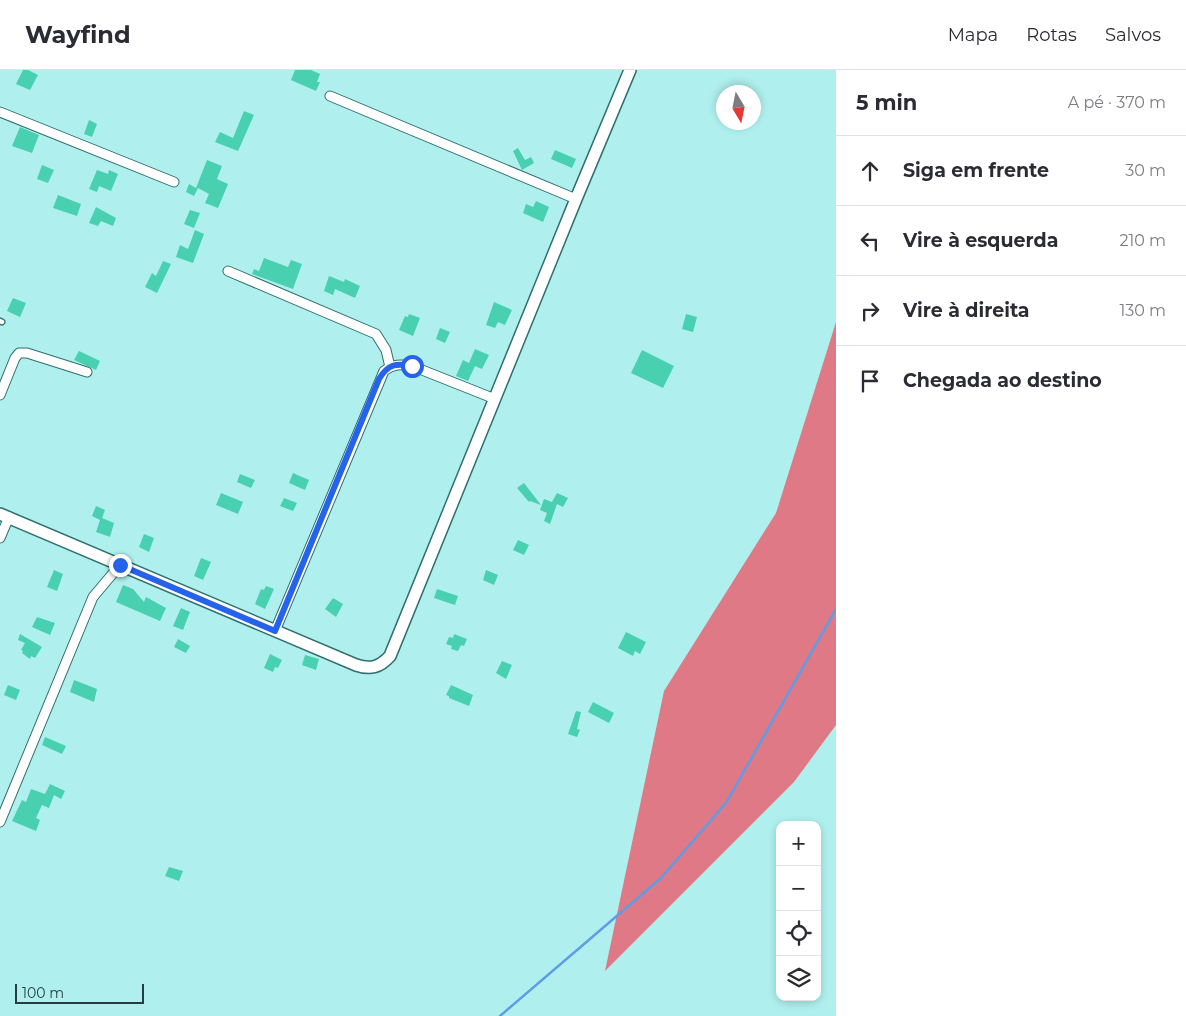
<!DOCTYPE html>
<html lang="pt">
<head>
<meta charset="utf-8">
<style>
	body { margin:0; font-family:Montserrat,sans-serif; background:#f7f7f7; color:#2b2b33 }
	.controls { position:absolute; right:15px; bottom:15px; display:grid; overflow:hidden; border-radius:10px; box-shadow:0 2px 8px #0003 }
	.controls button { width:45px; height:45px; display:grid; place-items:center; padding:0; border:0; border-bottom:1px solid #e1e1e2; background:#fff; color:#2b2b33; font:25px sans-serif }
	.compass { position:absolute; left:716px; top:15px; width:45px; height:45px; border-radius:50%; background:#fff; box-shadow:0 2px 8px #0003; rotate:170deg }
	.scale { position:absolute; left:15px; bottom:12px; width:129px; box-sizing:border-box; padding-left:5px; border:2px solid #253f3f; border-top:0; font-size:14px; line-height:18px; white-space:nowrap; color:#253f3f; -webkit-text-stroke:4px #aff0ee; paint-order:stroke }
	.stop { position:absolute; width:15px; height:15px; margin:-11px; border:4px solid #2563eb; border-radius:50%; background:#fff }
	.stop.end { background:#2563eb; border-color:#fff; box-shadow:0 1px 5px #0008 }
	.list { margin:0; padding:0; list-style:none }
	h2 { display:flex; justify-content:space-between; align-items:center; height:65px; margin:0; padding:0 20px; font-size:21px }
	h2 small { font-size:16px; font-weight:400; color:#7c7c81 }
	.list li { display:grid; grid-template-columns:32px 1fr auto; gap:15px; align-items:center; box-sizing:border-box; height:70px; padding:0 20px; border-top:1px solid #e1e1e2 }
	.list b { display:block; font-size:19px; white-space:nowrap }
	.list em { font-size:16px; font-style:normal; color:#7c7c81 }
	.icon { flex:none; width:28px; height:28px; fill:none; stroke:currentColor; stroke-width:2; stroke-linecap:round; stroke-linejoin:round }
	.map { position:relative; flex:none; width:836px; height:946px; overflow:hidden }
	header { display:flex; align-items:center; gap:30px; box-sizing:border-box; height:70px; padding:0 25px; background:#fff; border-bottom:1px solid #e1e1e2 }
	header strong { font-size:24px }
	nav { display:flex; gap:28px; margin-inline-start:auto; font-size:18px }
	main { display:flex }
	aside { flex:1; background:#fff }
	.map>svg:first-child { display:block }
	.forest { fill:#df7985 }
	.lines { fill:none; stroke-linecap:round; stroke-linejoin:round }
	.stream { stroke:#5f9ce6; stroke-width:2.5 }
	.building { fill:#48d0b0 }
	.service-casing { stroke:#2f6f6e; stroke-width:7 }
	.minor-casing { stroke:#2f6f6e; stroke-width:11 }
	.tertiary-casing { stroke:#2f6f6e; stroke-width:14 }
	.service { stroke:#fff; stroke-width:4.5 }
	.minor { stroke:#fff; stroke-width:9 }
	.tertiary { stroke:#fff; stroke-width:11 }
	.route { stroke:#2563eb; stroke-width:6 }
</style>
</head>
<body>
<header>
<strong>Wayfind</strong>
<nav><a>Mapa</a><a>Rotas</a><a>Salvos</a></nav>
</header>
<main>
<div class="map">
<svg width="836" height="946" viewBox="0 0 836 946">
	<rect width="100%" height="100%" fill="#aff0ee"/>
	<path class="forest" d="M836,252V655L794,712L605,901L664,621L776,443Z"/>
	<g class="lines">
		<path class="stream" d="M500,946L660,809L726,733L836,539"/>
	</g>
	<g class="building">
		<path d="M23,0H28L38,5L30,20L16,14Z"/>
		<path d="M295,0H311L320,4L317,12H320L316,21L291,10Z"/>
		<path d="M244,41L254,45L238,81L215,72L220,62L233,68Z"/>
		<path d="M89,50L97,54L92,67L84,64Z"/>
		<path d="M20,57L39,65L32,83L12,76Z"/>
		<path d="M518,78L525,90L531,87L534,93L522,100L513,81Z"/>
		<path d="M555,80L576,89L572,98L551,89Z"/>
		<path d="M207,90L222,96L217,109L228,114L218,138L205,133L209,124L198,118L194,126L186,122L189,114L196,118Z"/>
		<path d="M42,95L54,100L48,113L37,109Z"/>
		<path d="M97,100L108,104L109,100L118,104L111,121L99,116L97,122L89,119Z"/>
		<path d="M58,125L81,134L77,146L53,138Z"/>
		<path d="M536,131L549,137L543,152L523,143L526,134L533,137Z"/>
		<path d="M96,137L116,148L113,156L101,151L98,156L89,153Z"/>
		<path d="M190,140L200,143L194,158L184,154Z"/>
		<path d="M195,160L204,164L193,193L176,187L180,175L188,179Z"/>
		<path d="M264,188L288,197L291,190L302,194L293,219L252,204L254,199L259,201Z"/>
		<path d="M163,191L171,194L157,223L145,217L152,203L156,206Z"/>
		<path d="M329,206L344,212L345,209L360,216L355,228L335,219L333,225L324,221Z"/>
		<path d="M13,228L26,233L20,247L7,241Z"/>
		<path d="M494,232L512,240L505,255L498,252L495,258L486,255Z"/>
		<path d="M409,244L420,248L413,266L399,260L405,246L408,247Z"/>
		<path d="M686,244L697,247L693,262L682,259Z"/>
		<path d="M440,258L450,262L445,273L436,269Z"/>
		<path d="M475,279L489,285L482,299L475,296L468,311L456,306L463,290L469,293Z"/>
		<path d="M642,280L674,296L663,318L631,303Z"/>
		<path d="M79,281L100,291L96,300L74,290Z"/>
		<path d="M293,403L309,410L305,420L289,413Z"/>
		<path d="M240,404L255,410L251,418L237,412Z"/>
		<path d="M524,413L541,435L530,431L529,432L517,418Z"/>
		<path d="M221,423L243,432L238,444L216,435Z"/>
		<path d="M557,423L568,428L563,437L557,434L550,454L544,451L547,443L540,440L544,429L552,432Z"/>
		<path d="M284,428L297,433L293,441L280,436Z"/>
		<path d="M96,436L105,440L102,448L114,453L110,467L96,462L100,450L92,446Z"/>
		<path d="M144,464L154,468L149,482L139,477Z"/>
		<path d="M518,470L529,475L524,485L513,480Z"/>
		<path d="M201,488L211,492L203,510L194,506Z"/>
		<path d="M54,500L63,504L57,521L47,517Z"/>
		<path d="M486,500L498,505L494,515L483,510Z"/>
		<path d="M123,515L133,519L144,532L146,527L166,538L160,551L116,532Z"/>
		<path d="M266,516L274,519L265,539L255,534L261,519L264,520Z"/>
		<path d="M437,519L458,526L455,535L434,528Z"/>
		<path d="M333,528L343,534L336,547L325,539Z"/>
		<path d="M181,538L190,542L183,560L173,556Z"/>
		<path d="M37,547L55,553L50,565L32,557Z"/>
		<path d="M626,562L646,572L640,584L635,581L633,586L618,578Z"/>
		<path d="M20,564L42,577L35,588L31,586L30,589L22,583L23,581L21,580L25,573L18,570Z"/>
		<path d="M454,564L467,569L464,576L461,575L458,581L451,579L452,576L446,574L449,567L453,568Z"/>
		<path d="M178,569L190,576L186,583L174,577Z"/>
		<path d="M270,584L282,590L278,598L275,597L273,602L264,598Z"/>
		<path d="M305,585L319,589L316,600L302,595Z"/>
		<path d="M502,591L512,595L506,609L496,603Z"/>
		<path d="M74,610L97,619L94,632L70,622Z"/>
		<path d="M8,615L20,620L16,630L4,625Z"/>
		<path d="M451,615L473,625L469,636L449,628V626L446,625Z"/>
		<path d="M593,632L614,643L609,653L588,642Z"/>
		<path d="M576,641L581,642L577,659L580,660L577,667L568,664Z"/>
		<path d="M45,667L66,676L62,684L42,675Z"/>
		<path d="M50,714L65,721L61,729L54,725L49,738L42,735L36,748L40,750L36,761L12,751L22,730L26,732L31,719L45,724Z"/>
		<path d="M169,797L183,801L179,811L165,806Z"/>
	</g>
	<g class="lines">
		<defs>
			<path id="service" d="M0,251L2,252"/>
			<g id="minor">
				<path d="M330,26L576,129"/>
				<path d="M0,42L174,112"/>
				<path d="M228,201L376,264L386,280L390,297"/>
				<path d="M0,325L15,288L19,283H27L87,302"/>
				<path d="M0,468L9,447"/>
				<path d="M275,561L384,301C393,294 401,294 412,296L495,329"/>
				<path d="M0,752L93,527L120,495"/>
			</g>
			<path id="tertiary" d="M0,444L356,595C371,600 380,597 390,586L576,129L630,0"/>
		</defs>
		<use href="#service" class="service-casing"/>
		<use href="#minor" class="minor-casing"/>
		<use href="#tertiary" class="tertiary-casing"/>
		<use href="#service" class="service"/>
		<use href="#minor" class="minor"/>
		<use href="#tertiary" class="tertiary"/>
	</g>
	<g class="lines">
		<path class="route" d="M120,495L275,561L379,309C388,294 396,293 412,296"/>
	</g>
</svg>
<div class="controls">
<button>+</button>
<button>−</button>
<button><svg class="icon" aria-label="locate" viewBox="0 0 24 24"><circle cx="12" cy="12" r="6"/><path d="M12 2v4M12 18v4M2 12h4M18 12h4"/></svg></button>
<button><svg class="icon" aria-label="layers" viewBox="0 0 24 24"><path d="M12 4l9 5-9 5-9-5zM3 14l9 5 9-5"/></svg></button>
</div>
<svg class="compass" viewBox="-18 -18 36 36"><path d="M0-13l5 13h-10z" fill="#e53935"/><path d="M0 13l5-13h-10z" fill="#7c7c81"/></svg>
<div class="scale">100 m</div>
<div class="stop" style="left:412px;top:296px"></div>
<div class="stop end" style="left:120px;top:495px"></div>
</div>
<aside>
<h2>5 min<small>A pé · 370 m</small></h2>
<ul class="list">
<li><svg class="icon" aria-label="ahead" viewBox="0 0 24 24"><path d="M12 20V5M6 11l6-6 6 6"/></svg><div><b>Siga em frente</b></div><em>30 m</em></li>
<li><svg class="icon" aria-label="left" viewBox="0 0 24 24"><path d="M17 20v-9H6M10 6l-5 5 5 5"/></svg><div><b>Vire à esquerda</b></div><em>210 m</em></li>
<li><svg class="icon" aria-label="right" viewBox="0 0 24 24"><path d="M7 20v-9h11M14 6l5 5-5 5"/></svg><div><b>Vire à direita</b></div><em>130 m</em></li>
<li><svg class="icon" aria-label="arrive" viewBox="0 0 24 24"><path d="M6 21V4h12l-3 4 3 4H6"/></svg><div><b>Chegada ao destino</b></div></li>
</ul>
</aside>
</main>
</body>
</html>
